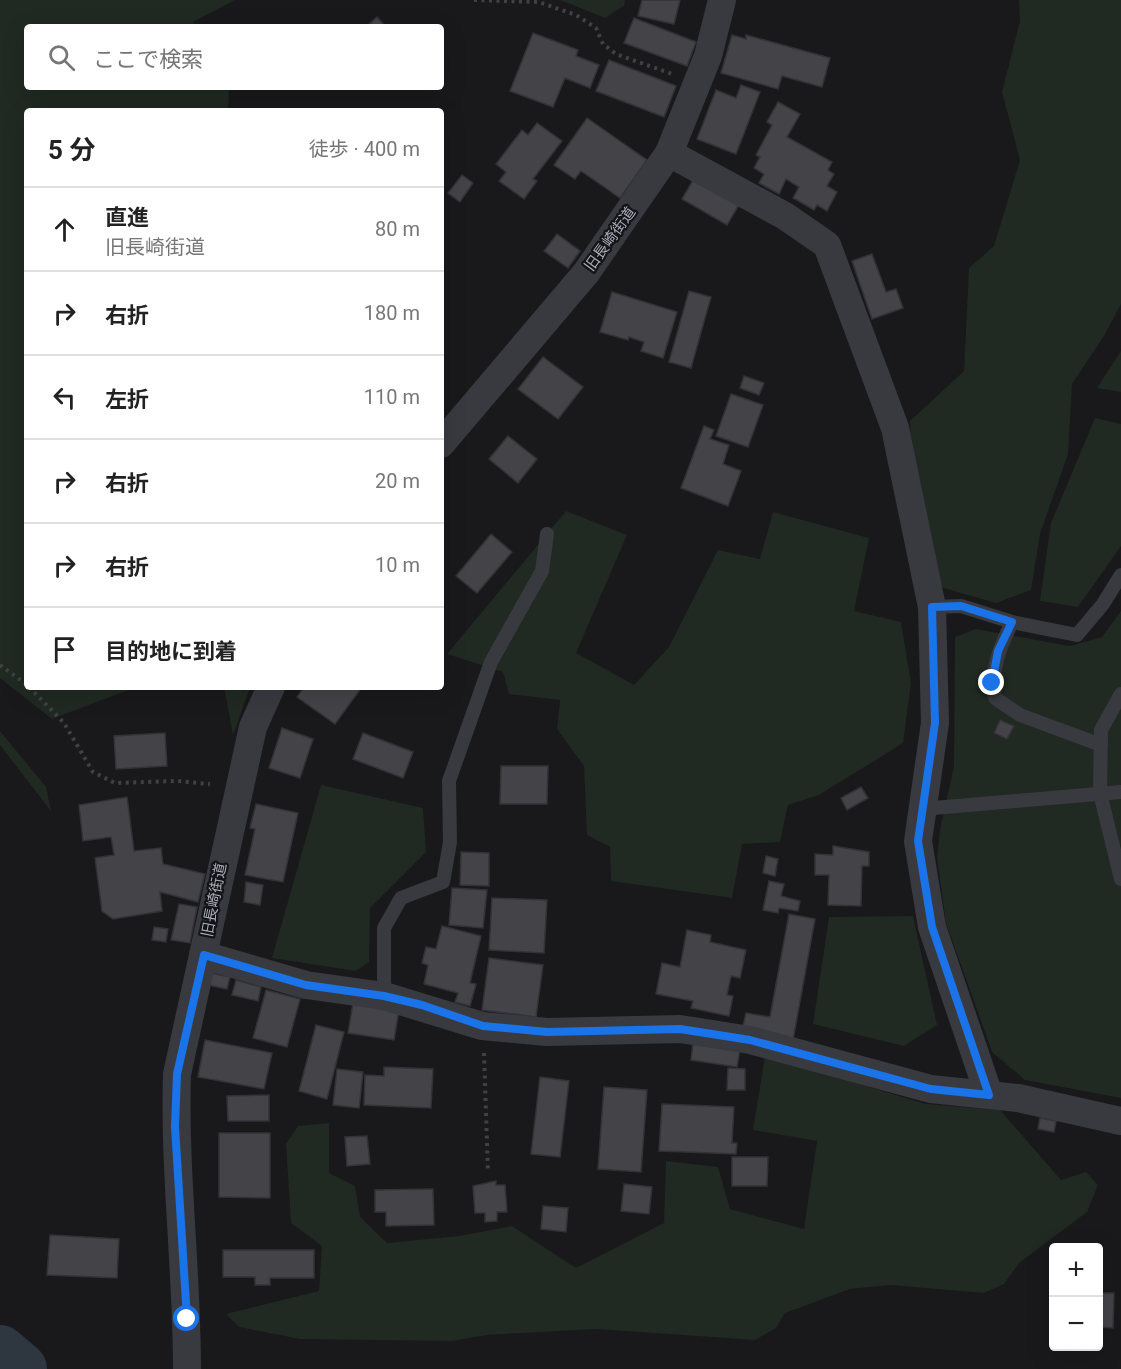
<!DOCTYPE html>
<html lang="ja">
<head>
<meta charset="utf-8">
<style>
	body { margin:0; font-family:Roboto,"Noto Sans JP",sans-serif; background:#f2f2f2; color:#222 }
	.controls { position:absolute; right:18px; bottom:18px; display:grid; overflow:hidden; border-radius:6px; box-shadow:0 6px 24px #0002 }
	.controls button { width:54px; height:54px; display:grid; place-items:center; padding:0; border:0; border-bottom:2px solid #e0e0e0; background:#fff; color:#222; font:30px sans-serif }
	.stop { position:absolute; width:18px; height:18px; margin:-14px; border:4px solid #1a73e8; border-radius:50%; background:#fff }
	.stop.end { background:#1a73e8; border-color:#fff; box-shadow:0 2px 6px #0008 }
	.list { margin:0; padding:0; list-style:none }
	h2 { display:flex; justify-content:space-between; align-items:center; height:78px; margin:0; padding:0 24px; font-size:26px }
	h2 small { font-size:20px; font-weight:400; color:#767676 }
	.list li { display:grid; grid-template-columns:39px 1fr auto; gap:18px; align-items:center; box-sizing:border-box; height:84px; padding:0 24px; border-top:2px solid #e0e0e0 }
	.list b { display:block; font-size:22px; white-space:nowrap }
	.list p { margin:0; font-size:20px; white-space:nowrap; color:#767676 }
	.list em { font-size:20px; font-style:normal; color:#767676 }
	.icon { flex:none; width:33px; height:33px; fill:none; stroke:currentColor; stroke-width:2; stroke-linecap:round; stroke-linejoin:round }
	.map { position:relative; flex:none; width:1121px; height:1369px; overflow:hidden }
	.search { position:absolute; background:#fff; box-shadow:0 6px 24px #0002; left:24px; top:24px; width:420px; height:66px; display:flex; align-items:center; gap:15px; box-sizing:border-box; padding:0 21px; border-radius:6px; color:#767676; font-size:22px }
	.panel { position:absolute; background:#fff; box-shadow:0 6px 24px #0002; left:24px; top:108px; width:420px; height:582px; border-radius:6px }
	.map>svg:first-child { display:block }
	.green { fill:#202922 }
	.lines { fill:none; stroke-linecap:round; stroke-linejoin:round }
	.river { stroke:#2e363f; stroke-width:54 }
	.building { fill:#434348; stroke:#333237; stroke-width:1.5 }
	.path { stroke:#3f4147; stroke-width:4; stroke-dasharray:3 4.5; stroke-linecap:butt }
	.lane { stroke:#393a40; stroke-width:14 }
	.street { stroke:#393a40; stroke-width:28 }
	.route { stroke:#1a73e8; stroke-width:8 }
	.labels { text-anchor:middle; stroke-width:4.5; stroke-linejoin:round; paint-order:stroke }
	.street-label { font-size:15px; fill:#abaeba; stroke:#141316 }
</style>
</head>
<body>
<div class="map">
<svg width="1121" height="1369" viewBox="0 0 1121 1369">
	<rect width="100%" height="100%" fill="#19181b"/>
	<g class="green">
		<path d="M0,0H235L193,22L197,27H27V87H229L228,111H27V687H136L52,719L0,678Z"/>
		<path d="M560,0H625L624,6L605,18Z"/>
		<path d="M1019,0H1121V304L1104,336L1072,384L1068,454L1040,534L1031,590L996,603L940,587C932,532 910,476 910,421L964,371L969,268L994,246L1020,160L1002,92L1020,21Z"/>
		<path d="M1121,351V392L1097,388Z"/>
		<path d="M1095,418L1121,424V546L1078,607L1040,601L1051,523Z"/>
		<path d="M566,511L627,535L576,653L634,685L669,647L718,550L760,559L773,512L869,538L854,611L901,622L911,683L903,743L819,795L788,805L780,842L742,844L732,898L611,881L610,847L587,835L584,766L557,729L560,700L509,694L503,672L447,654Z"/>
		<path d="M1121,611V1098L1025,1080L992,1052L946,923L937,858L940,830L954,766L955,637L976,629L1070,646L1102,637Z"/>
		<path d="M224,687H250L233,735Z"/>
		<path d="M0,731L46,787L51,811L0,745Z"/>
		<path d="M321,785L423,808L426,852L370,908L369,962L356,971L272,958Z"/>
		<path d="M913,916L937,1025L904,1046L813,1024L829,917Z"/>
		<path d="M765,1056L926,1104L1000,1110L1061,1180L1086,1172L1098,1185L1087,1212L1019,1263L1004,1284L984,1293L890,1285L850,1289L785,1313L776,1328L755,1340L596,1329L487,1335L452,1341L300,1339L239,1327L226,1314L319,1291L322,1246L291,1223L286,1144L298,1126L329,1123V1173L355,1186L360,1217L387,1243L459,1236L512,1226L576,1268L664,1223L666,1161L718,1167L730,1209L804,1229L817,1141L753,1130Z"/>
	</g>
	<g class="lines">
		<path class="river" d="M0,1352L20,1369"/>
	</g>
	<g class="building">
		<path d="M642,0H680L674,24L638,16Z"/>
		<path d="M377,17L386,27H366Z"/>
		<path d="M634,18L696,42L687,66L624,43Z"/>
		<path d="M533,33L578,50L576,56L599,65L590,88L565,78L553,107L510,91Z"/>
		<path d="M732,35L746,39V35L830,58L822,87L782,76L778,89L721,73Z"/>
		<path d="M609,60L676,86L664,117L596,91Z"/>
		<path d="M741,85L760,92L736,154L697,139L716,90L736,98Z"/>
		<path d="M778,102L800,114L787,137L832,162L828,170L834,174L827,186L837,192L827,211L817,205L814,210L793,198L799,187L786,179L779,194L759,183L764,174L754,168L760,157L756,155L772,125L767,122Z"/>
		<path d="M587,118L647,160L620,198L581,171L575,179L554,165Z"/>
		<path d="M537,123L562,141L533,179L537,181L524,199L499,181L506,172L496,164L522,130L528,135Z"/>
		<path d="M462,175L473,183L460,202L448,193Z"/>
		<path d="M695,177L740,203L727,225L682,199Z"/>
		<path d="M557,234L580,251L568,268L544,251Z"/>
		<path d="M872,254L886,292L896,289L903,308L872,319L852,261Z"/>
		<path d="M689,291L711,297L691,368L669,362Z"/>
		<path d="M612,292L677,312L663,358L641,351L644,342L629,337L628,340L600,332Z"/>
		<path d="M543,357L583,387L558,419L518,389Z"/>
		<path d="M744,376L764,383L759,395L740,388Z"/>
		<path d="M731,394L763,405L748,447L716,436Z"/>
		<path d="M704,426L714,430L710,439L729,445L723,464L741,471L728,506L681,488Z"/>
		<path d="M508,436L537,459L518,483L489,459Z"/>
		<path d="M491,534L512,552L477,593L456,576Z"/>
		<path d="M304,687H362L335,724L297,697Z"/>
		<path d="M1000,720L1014,726L1007,739L994,733Z"/>
		<path d="M282,728L313,739L300,778L269,768Z"/>
		<path d="M165,733L167,766L116,769L114,736Z"/>
		<path d="M363,733L413,752L403,778L353,759Z"/>
		<path d="M501,766H548L547,804H500Z"/>
		<path d="M861,787L868,798L847,810L841,798Z"/>
		<path d="M127,797L134,851L161,848L163,864L205,874L198,902L160,892L162,911L113,919L102,911L95,858L114,855L111,837L83,841L79,805Z"/>
		<path d="M256,804L298,813L283,882L245,875L255,829L250,828Z"/>
		<path d="M833,846L869,852V866H862L861,906L828,905L829,875H815V854L833,855Z"/>
		<path d="M461,852L489,853V886L460,885Z"/>
		<path d="M766,856L778,859L775,876L763,873Z"/>
		<path d="M769,881L784,884L781,896L800,901L798,911L779,908L778,913L763,910Z"/>
		<path d="M246,882L263,885L260,905L244,902Z"/>
		<path d="M452,888L487,890L483,928L449,925Z"/>
		<path d="M492,898L547,900L544,953L489,950Z"/>
		<path d="M179,904L197,907L190,943L171,940Z"/>
		<path d="M789,914L815,919L793,1040L743,1026L746,1013L770,1017Z"/>
		<path d="M442,926L481,936L470,983L476,984L470,1006L455,1002L458,993L424,984L428,965L422,963L426,947L436,949Z"/>
		<path d="M154,927L168,929L166,942L152,940Z"/>
		<path d="M687,930L711,935L710,942L746,950L740,978L731,976L727,995L733,996L729,1016L691,1008L693,1001L656,994L662,963L680,967Z"/>
		<path d="M489,958L543,965L536,1017L482,1010Z"/>
		<path d="M211,973L230,977L227,989L208,985Z"/>
		<path d="M236,980L261,987L258,1001L232,995Z"/>
		<path d="M266,990L300,999L287,1047L253,1038Z"/>
		<path d="M353,1003L399,1010L394,1040L348,1033Z"/>
		<path d="M316,1025L344,1032L327,1099L299,1091Z"/>
		<path d="M205,1040L272,1053L264,1089L198,1077Z"/>
		<path d="M693,1043L740,1049L737,1067L691,1060Z"/>
		<path d="M384,1067L433,1069L431,1108L364,1105L365,1075L384,1076Z"/>
		<path d="M728,1068L745,1069V1090H727Z"/>
		<path d="M337,1069L363,1072L359,1108L333,1105Z"/>
		<path d="M540,1077L569,1081L560,1157L531,1154Z"/>
		<path d="M604,1087L647,1090L641,1172L598,1169Z"/>
		<path d="M269,1095V1121H228L227,1096Z"/>
		<path d="M662,1104L734,1107L732,1143H737L736,1154L659,1151Z"/>
		<path d="M1040,1118L1056,1121L1054,1132L1038,1129Z"/>
		<path d="M219,1133H270V1198L219,1197Z"/>
		<path d="M367,1136L370,1164L347,1166L345,1137Z"/>
		<path d="M732,1157H768L767,1186H732Z"/>
		<path d="M496,1181V1185H505L507,1212H497V1221L485,1222V1213H475L473,1186Z"/>
		<path d="M624,1184L652,1187L649,1214L621,1211Z"/>
		<path d="M433,1189L434,1225L386,1226V1212H375V1190Z"/>
		<path d="M543,1206L568,1208L566,1232L541,1229Z"/>
		<path d="M50,1235L119,1239L117,1278L47,1275Z"/>
		<path d="M223,1250H314V1278H270V1285H255V1277H223Z"/>
		<path d="M1098,1293H1114L1113,1328L1098,1327Z"/>
	</g>
	<g class="lines">
		<g class="path">
			<path d="M474,0L539,2L576,15L596,28L603,44L616,54L672,74"/>
			<path d="M0,665L27,685"/>
			<path d="M29,687L64,723L93,772L115,783L177,781L210,784"/>
			<path d="M484,1053L488,1172"/>
		</g>
		<g class="lane">
			<path d="M932,607L961,606L1012,622L1077,635L1103,604L1121,575"/>
			<path d="M1012,622C1000,647 990,670 995,698L1020,715L1101,745"/>
			<path d="M1121,694L1101,730L1100,793L1121,879"/>
			<path d="M922,809L1121,792"/>
			<path d="M384,996V928L401,898L443,882L450,842L449,781L491,662L542,571L547,534"/>
		</g>
		<g class="street">
			<path d="M669,153L785,216L827,245L895,428L932,607L935,723L918,841L932,927L989,1095"/>
			<path d="M441,444L586,273L669,153L708,56L722,0"/>
			<path d="M203,955L306,985L384,996L482,1026L547,1032L680,1029L750,1040L931,1089L1018,1098L1121,1121"/>
			<path d="M187,1369C187,1270 174,1172 177,1074L253,727L271,687"/>
		</g>
	</g>
	<g class="lines">
		<path class="route" d="M187,1319L175,1127L177,1074L204,955L306,985L384,996L422,1005L483,1026L547,1032L680,1029L750,1040L931,1089L989,1095L932,927L918,841L935,723L932,607L961,606L1012,622L998,651L992,683"/>
	</g>
	<g class="labels">
		<g class="street-label">
			<text transform="translate(610 239) rotate(-54)" y="5">旧長崎街道</text>
			<text transform="translate(214 900) rotate(-79)" y="5">旧長崎街道</text>
		</g>
	</g>
</svg>
<div class="controls">
<button>+</button>
<button>−</button>
</div>
<div class="stop" style="left:187px;top:1319px"></div>
<div class="stop end" style="left:992px;top:683px"></div>
<div class="search"><svg class="icon" aria-label="search" viewBox="0 0 24 24"><circle cx="10" cy="10" r="6"/><path d="M15 15l6 6"/></svg>ここで検索</div>
<section class="panel">
<h2>5 分<small>徒歩 · 400 m</small></h2>
<ul class="list">
<li><svg class="icon" aria-label="ahead" viewBox="0 0 24 24"><path d="M12 20V5M6 11l6-6 6 6"/></svg><div><b>直進</b><p>旧長崎街道</p></div><em>80 m</em></li>
<li><svg class="icon" aria-label="right" viewBox="0 0 24 24"><path d="M7 20v-9h11M14 6l5 5-5 5"/></svg><div><b>右折</b></div><em>180 m</em></li>
<li><svg class="icon" aria-label="left" viewBox="0 0 24 24"><path d="M17 20v-9H6M10 6l-5 5 5 5"/></svg><div><b>左折</b></div><em>110 m</em></li>
<li><svg class="icon" aria-label="right" viewBox="0 0 24 24"><path d="M7 20v-9h11M14 6l5 5-5 5"/></svg><div><b>右折</b></div><em>20 m</em></li>
<li><svg class="icon" aria-label="right" viewBox="0 0 24 24"><path d="M7 20v-9h11M14 6l5 5-5 5"/></svg><div><b>右折</b></div><em>10 m</em></li>
<li><svg class="icon" aria-label="arrive" viewBox="0 0 24 24"><path d="M6 21V4h12l-3 4 3 4H6"/></svg><div><b>目的地に到着</b></div></li>
</ul>
</section>
</div>
</body>
</html>
